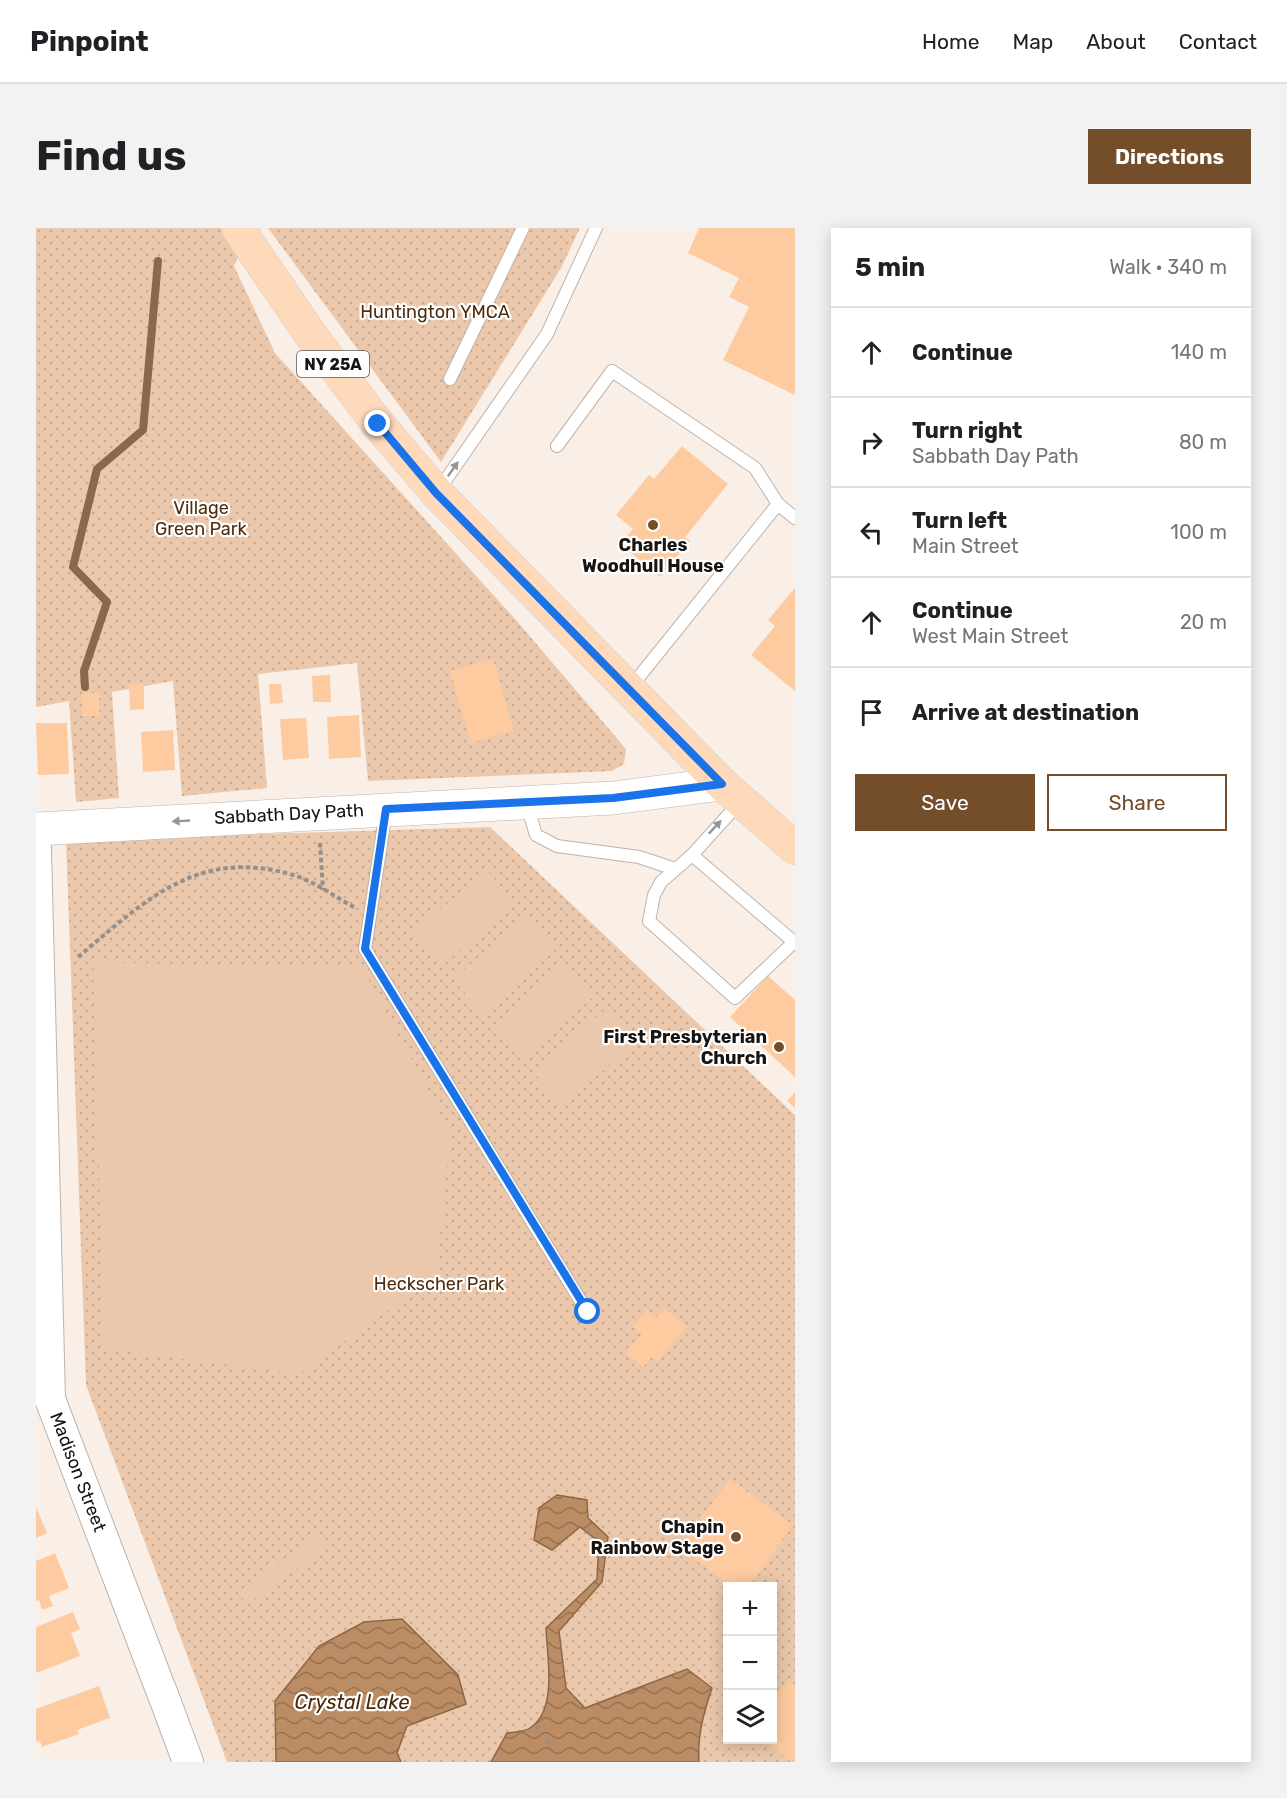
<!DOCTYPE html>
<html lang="en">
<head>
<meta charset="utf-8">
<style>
	body { margin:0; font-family:Rubik,sans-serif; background:#f2f2f2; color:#202124 }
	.controls { position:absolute; right:18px; bottom:18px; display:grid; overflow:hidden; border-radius:0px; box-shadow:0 3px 15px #0003 }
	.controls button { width:54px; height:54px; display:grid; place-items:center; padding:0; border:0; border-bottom:2px solid #e0e0e0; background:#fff; color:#202124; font:30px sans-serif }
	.stop { position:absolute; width:18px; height:18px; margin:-14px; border:4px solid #1a73e8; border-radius:50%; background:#fff }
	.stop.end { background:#1a73e8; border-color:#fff; box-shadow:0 2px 6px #0008 }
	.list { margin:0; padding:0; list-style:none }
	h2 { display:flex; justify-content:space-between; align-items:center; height:78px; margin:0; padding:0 24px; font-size:26px }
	h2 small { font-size:20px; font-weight:400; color:#757577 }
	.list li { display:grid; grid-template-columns:39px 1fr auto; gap:18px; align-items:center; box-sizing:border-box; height:90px; padding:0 24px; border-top:2px solid #e0e0e0 }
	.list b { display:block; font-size:22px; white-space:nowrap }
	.list p { margin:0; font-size:20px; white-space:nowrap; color:#757577 }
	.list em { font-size:20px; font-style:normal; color:#757577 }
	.actions { display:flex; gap:12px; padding:18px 24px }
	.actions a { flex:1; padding:14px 0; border:2px solid #744d2b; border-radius:0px; text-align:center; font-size:21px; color:#744d2b }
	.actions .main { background:#744d2b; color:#fff }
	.icon { flex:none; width:33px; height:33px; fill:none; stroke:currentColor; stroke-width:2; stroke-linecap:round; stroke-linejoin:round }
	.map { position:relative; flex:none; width:759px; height:1534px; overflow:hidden; border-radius:0px }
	header { display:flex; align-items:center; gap:36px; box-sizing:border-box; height:84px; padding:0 30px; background:#fff; border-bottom:2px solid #e0e0e0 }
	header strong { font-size:28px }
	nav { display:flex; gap:33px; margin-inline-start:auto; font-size:21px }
	.intro { display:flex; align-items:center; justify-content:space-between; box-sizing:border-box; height:144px; padding:0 36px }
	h1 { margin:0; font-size:42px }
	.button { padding:15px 27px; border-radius:0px; background:#744d2b; color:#fff; font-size:21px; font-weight:700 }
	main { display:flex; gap:36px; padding:0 36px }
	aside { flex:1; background:#fff; border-radius:0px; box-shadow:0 3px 15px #0003 }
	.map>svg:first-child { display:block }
	.grass { fill:url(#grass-dots); fill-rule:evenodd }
	.garden { fill:#ebc8ab }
	.water { fill:url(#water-waves); stroke:#8a684b; stroke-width:1.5 }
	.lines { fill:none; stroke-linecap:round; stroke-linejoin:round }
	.stream { stroke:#8a684b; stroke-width:8 }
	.building { fill:#fecba0 }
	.service-casing { stroke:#bdb3ac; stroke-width:14 }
	.tertiary-casing { stroke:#bdb3ac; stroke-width:32 }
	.secondary-casing { stroke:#bdb3ac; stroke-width:34 }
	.primary-casing { stroke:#d1d0cf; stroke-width:34 }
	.path { stroke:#978f89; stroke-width:4; stroke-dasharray:4.5 3; stroke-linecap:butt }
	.service { stroke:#fff; stroke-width:12 }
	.tertiary { stroke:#fff; stroke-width:30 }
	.secondary { stroke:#fff; stroke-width:33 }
	.primary { stroke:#fed9ba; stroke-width:33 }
	.oneway { fill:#979594 }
	.route { stroke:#1a73e8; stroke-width:8 }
	.poi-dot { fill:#744d2b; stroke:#fff; stroke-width:2 }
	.labels { text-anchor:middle; stroke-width:4.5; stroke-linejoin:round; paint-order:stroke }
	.shield { fill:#fff; stroke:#5d5a58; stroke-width:1.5 }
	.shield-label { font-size:16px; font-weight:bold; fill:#171411 }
	.park-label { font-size:18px; fill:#4e2d0c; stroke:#fff }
	.poi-label { font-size:18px; font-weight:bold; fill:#171411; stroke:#fff; text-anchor:end }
	.street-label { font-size:18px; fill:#171411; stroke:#fff }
	.water-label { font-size:20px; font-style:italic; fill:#492807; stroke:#fff }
</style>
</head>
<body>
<header>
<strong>Pinpoint</strong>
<nav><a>Home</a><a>Map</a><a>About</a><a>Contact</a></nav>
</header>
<div class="intro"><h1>Find us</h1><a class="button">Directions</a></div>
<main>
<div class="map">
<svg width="759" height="1534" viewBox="0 0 759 1534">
	<defs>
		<pattern id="grass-dots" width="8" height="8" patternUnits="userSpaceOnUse" patternTransform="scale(1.5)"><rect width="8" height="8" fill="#ebc8ab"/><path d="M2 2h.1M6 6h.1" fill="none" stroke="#c9ab92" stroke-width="1.8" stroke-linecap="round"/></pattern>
		<pattern id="water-waves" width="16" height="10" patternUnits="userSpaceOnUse" patternTransform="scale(1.5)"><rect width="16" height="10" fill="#bc8c64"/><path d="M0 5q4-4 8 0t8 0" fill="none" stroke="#987151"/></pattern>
	</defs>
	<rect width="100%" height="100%" fill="#faefe7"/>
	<g class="grass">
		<path d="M0,0H215L198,38L239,125L479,391L590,521L588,536L576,543L332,553L321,435L222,446L231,560L146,568L137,453L76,464L83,570L40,574L33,473L0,479Z"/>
		<path d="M232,0H544L525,40L405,234Z"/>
		<path d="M454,599L759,887V1534H191L50,1157L30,612ZM692,1358H736V1512H692Z"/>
	</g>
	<g class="garden">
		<path d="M451,642L479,676L406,738L377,704Z"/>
		<path d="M490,688L519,722L446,785L417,751Z"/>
		<path d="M57,734L326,740L415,905L400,1048L263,1146L68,1121Z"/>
		<path d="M530,735L558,768L486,831L457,798Z"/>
		<path d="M570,781L599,815L526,878L497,844Z"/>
		<path d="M280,1308L289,1321L211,1377L202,1364Z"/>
	</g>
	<g class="water">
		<path d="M521,1267L551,1272L552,1290L572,1309L566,1354L523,1403L530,1460L549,1480L651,1441L676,1460C668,1484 661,1508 663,1534H455L471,1505C478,1504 488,1504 494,1500C522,1482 511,1428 510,1400L561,1351L563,1314L544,1299L516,1322L498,1312L503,1280Z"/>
		<path d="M366,1391L422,1447L430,1476L371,1498L361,1525L365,1534H240L239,1473L283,1418L328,1394Z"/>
	</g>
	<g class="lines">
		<path class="stream" d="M49,459L48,443L71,374L37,339L61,241L107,202L122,33"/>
	</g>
	<g class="building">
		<path d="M663,0H759V167L687,132L713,79L693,69L703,50L652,25Z"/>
		<path d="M646,218L692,256L649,309L654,313L624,349L584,316L597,301L580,287L613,247L618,251Z"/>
		<path d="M759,360V463L715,427L739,398L732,392Z"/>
		<path d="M457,431L478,503L435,515L414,443Z"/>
		<path d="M294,447L295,474H277L276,448Z"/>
		<path d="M108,455V481L94,482L93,457Z"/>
		<path d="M233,456H245L247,475L234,476Z"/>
		<rect x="46" y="465" width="17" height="23"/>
		<path d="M323,487L325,529L293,531L291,489Z"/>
		<path d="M270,490L273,530L247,532L244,491Z"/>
		<path d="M0,495H31L33,546L2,547Z"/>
		<path d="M137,502L139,542L107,544L105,504Z"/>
		<path d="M732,748L759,772V849L694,789Z"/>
		<path d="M759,864V880L751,873Z"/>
		<path d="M628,1080L651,1099L621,1134L616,1129L607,1139L590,1125L606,1106L597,1099L611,1082L620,1090Z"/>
		<path d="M694,1251L757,1297L713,1358H696L643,1320Z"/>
		<path d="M0,1279L11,1305L0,1310Z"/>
		<path d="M19,1325L33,1360L13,1368L17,1378L6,1382L3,1372L0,1374V1333Z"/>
		<path d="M37,1384L44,1401L35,1405L44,1428L0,1445V1399Z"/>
		<path d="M753,1452L759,1458V1529L755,1534L729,1512H736V1470Z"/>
		<path d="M63,1458L74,1490L41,1502L43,1506L6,1519L4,1513L0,1514V1481Z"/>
	</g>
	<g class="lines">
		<defs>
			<g id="service">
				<path d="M414,151L487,0"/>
				<path d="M521,218L576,143L719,240L742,276"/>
				<path d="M402,263L511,106L560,0"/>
				<path d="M594,460L742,276L759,290"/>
				<path d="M704,574L656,627L625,654L618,667L613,693L699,770L759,713"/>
				<path d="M491,577L500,607L521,618L603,629L639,641"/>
				<path d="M350,583L329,721L552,1085"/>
				<path d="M656,627L758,714"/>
			</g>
			<g id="tertiary">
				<path d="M0,621L14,1171L125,1462"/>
				<path d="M126,1464L152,1534"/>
			</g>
			<path id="secondary" d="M0,601L577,570L686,556"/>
			<path id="primary" d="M202,0L274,106L342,196L401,265L686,556L759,620"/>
		</defs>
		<use href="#service" class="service-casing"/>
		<use href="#tertiary" class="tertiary-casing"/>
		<use href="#secondary" class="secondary-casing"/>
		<use href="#primary" class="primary-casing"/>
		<g class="path">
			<path d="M284,615L287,662"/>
			<path d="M42,729C110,672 162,619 257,647C278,653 299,669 318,679"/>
			<path d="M499,1498L504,1504"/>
			<path d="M510,1512L516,1518"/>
		</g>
		<use href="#service" class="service"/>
		<use href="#tertiary" class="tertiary"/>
		<use href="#secondary" class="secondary"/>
		<use href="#primary" class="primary"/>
	</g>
	<defs><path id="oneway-solid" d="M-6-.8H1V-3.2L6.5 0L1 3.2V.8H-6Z" transform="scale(1.5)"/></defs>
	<g class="oneway">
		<use href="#oneway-solid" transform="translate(417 241) rotate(-55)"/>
		<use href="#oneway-solid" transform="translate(145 593) rotate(177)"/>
		<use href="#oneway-solid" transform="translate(679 599) rotate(-47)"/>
	</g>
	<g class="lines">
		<path class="route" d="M342,196L400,265L686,556L577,570L350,581L329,721L552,1084"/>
	</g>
	<g class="poi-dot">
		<circle cx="617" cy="297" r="6"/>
		<circle cx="743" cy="819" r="6"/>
		<circle cx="700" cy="1309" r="6"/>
	</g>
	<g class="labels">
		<rect class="shield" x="261" y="123" width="72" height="26" rx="4.5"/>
		<g class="shield-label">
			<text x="297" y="142">NY 25A</text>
		</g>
		<g class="park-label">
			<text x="399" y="90">Huntington YMCA</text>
			<text x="165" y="286">Village<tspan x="165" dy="21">Green Park</tspan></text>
			<text x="403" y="1062">Heckscher Park</text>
		</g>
		<g class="poi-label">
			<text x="617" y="323" text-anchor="middle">Charles<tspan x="617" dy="21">Woodhull House</tspan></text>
			<text x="731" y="815">First Presbyterian<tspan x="731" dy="21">Church</tspan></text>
			<text x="688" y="1305">Chapin<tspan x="688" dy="21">Rainbow Stage</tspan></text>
		</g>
		<g class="street-label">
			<text transform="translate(253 586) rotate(-3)" y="6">Sabbath Day Path</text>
			<text transform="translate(42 1244) rotate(69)" y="6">Madison Street</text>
		</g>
		<g class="water-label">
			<text x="316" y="1481">Crystal Lake</text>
		</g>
	</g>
</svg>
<div class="controls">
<button>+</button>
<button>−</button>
<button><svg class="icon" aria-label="layers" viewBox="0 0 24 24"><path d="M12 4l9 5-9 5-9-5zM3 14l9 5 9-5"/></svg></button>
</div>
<div class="stop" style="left:552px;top:1084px"></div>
<div class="stop end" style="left:342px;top:196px"></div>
</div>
<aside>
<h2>5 min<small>Walk · 340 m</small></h2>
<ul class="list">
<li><svg class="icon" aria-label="ahead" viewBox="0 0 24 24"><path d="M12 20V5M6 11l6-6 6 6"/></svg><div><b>Continue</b></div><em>140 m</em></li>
<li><svg class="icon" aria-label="right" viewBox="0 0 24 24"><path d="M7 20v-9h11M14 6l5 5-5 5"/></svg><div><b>Turn right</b><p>Sabbath Day Path</p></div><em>80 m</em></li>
<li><svg class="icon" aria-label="left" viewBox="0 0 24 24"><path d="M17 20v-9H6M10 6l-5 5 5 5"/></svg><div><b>Turn left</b><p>Main Street</p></div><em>100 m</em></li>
<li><svg class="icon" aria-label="ahead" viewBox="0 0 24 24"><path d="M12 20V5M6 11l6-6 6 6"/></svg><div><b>Continue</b><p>West Main Street</p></div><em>20 m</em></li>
<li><svg class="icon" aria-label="arrive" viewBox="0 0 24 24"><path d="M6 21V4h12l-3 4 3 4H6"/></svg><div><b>Arrive at destination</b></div></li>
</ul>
<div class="actions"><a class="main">Save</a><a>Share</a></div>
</aside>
</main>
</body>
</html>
